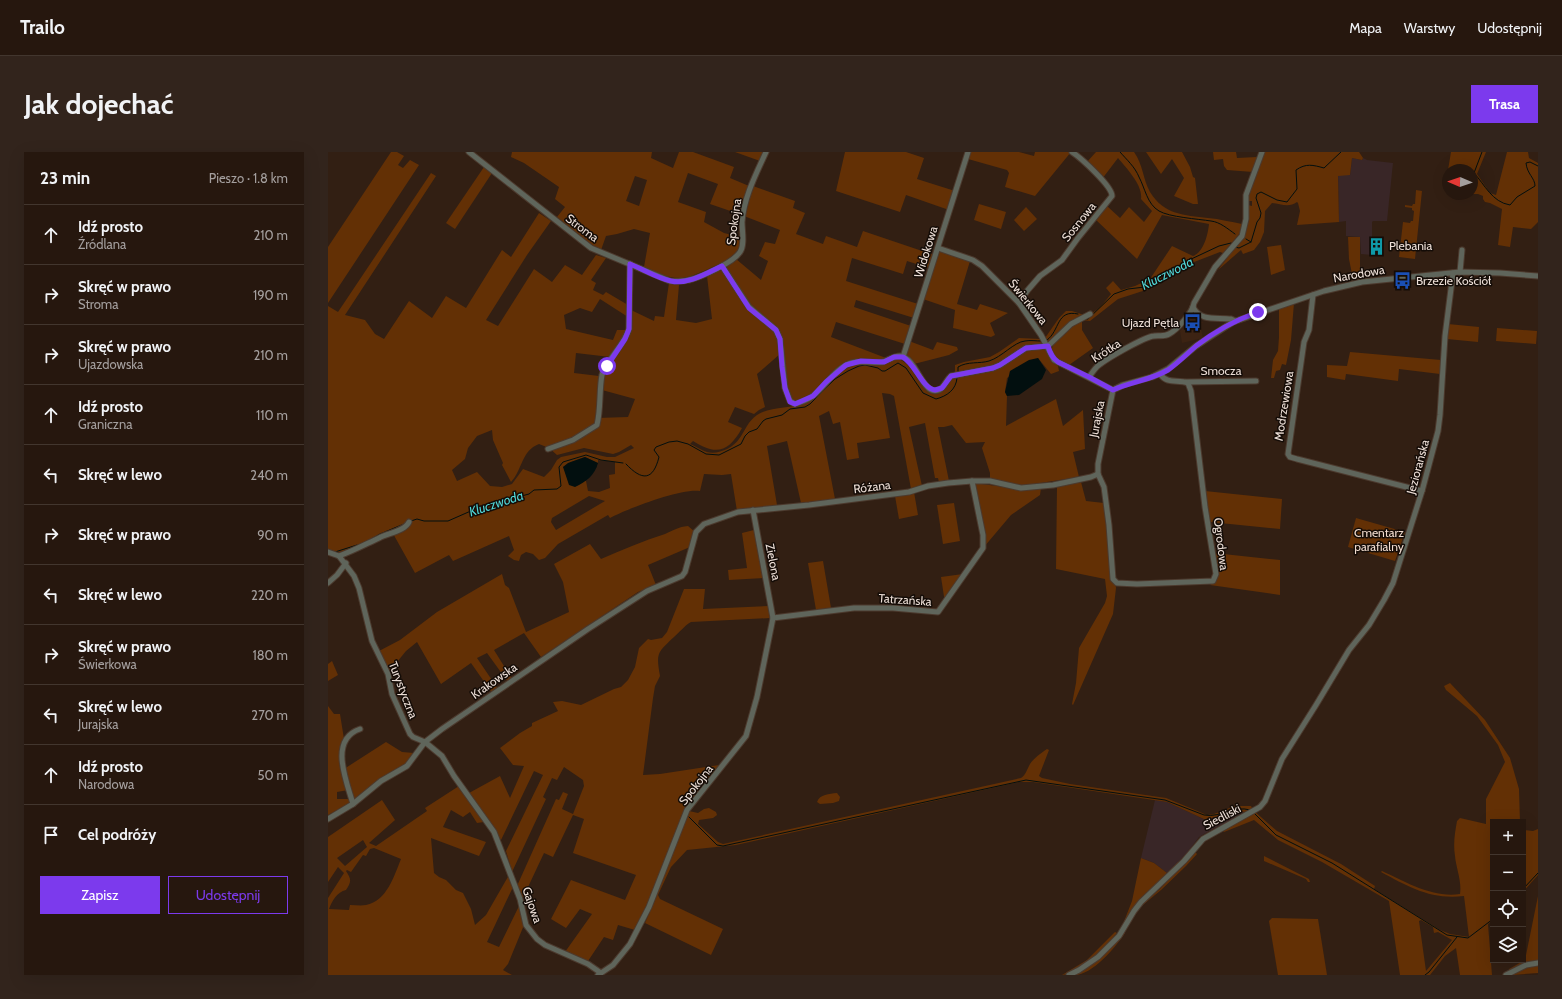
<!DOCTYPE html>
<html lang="pl">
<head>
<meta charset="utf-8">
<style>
	body { margin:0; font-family:Cabin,sans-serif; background:#32241c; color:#f1f3f6 }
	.controls { position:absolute; right:12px; bottom:12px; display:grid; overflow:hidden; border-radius:0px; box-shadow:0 4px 16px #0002 }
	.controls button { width:36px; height:36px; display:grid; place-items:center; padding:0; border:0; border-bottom:1px solid #42362e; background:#26170e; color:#f1f3f6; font:20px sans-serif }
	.compass { position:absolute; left:1114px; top:12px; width:36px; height:36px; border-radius:50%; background:#26170e; box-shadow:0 4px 16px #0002; rotate:272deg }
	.stop { position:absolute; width:12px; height:12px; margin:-9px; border:3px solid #7c3aed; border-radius:50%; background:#fff }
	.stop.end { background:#7c3aed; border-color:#fff; box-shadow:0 1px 4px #0008 }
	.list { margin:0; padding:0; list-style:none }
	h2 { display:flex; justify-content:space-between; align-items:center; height:52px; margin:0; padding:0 16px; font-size:17px }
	h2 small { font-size:13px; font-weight:400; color:#a49f9e }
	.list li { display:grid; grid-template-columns:26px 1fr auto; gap:12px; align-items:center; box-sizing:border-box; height:60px; padding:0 16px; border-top:1px solid #42362e }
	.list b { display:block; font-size:15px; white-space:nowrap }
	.list p { margin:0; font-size:13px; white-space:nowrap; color:#a49f9e }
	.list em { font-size:13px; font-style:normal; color:#a49f9e }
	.actions { display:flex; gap:8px; padding:12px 16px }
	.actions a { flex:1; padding:9px 0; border:1px solid #7c3aed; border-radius:0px; text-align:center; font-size:14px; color:#7c3aed }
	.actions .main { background:#7c3aed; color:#fff }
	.icon { flex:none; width:22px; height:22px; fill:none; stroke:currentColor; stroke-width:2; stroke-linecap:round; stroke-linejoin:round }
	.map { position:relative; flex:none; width:1210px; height:823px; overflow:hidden; border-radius:0px }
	header { display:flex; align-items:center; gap:24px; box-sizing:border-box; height:56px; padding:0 20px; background:#26170e; border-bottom:1px solid #42362e }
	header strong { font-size:19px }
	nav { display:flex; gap:22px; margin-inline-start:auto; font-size:14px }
	.intro { display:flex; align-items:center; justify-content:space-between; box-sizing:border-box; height:96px; padding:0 24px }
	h1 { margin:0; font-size:28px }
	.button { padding:10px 18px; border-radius:0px; background:#7c3aed; color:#fff; font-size:14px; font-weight:700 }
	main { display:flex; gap:24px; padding:0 24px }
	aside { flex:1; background:#26170e; border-radius:0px; box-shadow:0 4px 16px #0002 }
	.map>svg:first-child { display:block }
	.built { fill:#3c2313 }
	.industrial { fill:#392627 }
	.green { fill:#633005; fill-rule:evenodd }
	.water { fill:#020f0f }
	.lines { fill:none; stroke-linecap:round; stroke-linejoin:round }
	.stream { stroke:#020f0f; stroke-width:1 }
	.minor-casing { stroke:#4c3a2e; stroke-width:7 }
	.minor { stroke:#5f655b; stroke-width:5 }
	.route { stroke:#7c3aed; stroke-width:5 }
	.labels { text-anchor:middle; stroke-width:3; stroke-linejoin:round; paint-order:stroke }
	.street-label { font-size:12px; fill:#eddfd7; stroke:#140c07 }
	.poi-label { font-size:12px; fill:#eddfd7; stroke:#140c07; text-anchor:start }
	.park-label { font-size:12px; fill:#f1dccf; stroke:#140c07 }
	.water-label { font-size:13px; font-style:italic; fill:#51d7d8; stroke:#140c07 }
</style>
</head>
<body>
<header>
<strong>Trailo</strong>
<nav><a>Mapa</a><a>Warstwy</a><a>Udostępnij</a></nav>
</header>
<div class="intro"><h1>Jak dojechać</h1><a class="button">Trasa</a></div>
<main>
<aside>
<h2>23 min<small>Pieszo · 1.8 km</small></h2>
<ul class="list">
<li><svg class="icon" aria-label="ahead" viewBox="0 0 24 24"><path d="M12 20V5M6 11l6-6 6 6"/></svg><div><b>Idź prosto</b><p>Źródlana</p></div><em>210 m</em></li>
<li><svg class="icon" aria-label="right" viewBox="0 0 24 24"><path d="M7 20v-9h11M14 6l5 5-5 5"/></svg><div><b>Skręć w prawo</b><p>Stroma</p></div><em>190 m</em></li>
<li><svg class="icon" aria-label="right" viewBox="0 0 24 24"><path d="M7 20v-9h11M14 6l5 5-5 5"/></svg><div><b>Skręć w prawo</b><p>Ujazdowska</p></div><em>210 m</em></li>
<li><svg class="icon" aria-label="ahead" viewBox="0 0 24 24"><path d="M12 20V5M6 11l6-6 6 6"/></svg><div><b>Idź prosto</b><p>Graniczna</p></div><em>110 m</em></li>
<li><svg class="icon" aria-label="left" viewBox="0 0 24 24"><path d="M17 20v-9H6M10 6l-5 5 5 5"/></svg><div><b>Skręć w lewo</b></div><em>240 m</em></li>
<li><svg class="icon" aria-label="right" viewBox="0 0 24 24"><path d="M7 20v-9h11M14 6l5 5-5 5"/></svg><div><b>Skręć w prawo</b></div><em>90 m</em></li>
<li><svg class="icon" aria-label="left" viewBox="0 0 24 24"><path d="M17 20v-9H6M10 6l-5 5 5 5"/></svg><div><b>Skręć w lewo</b></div><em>220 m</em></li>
<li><svg class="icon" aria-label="right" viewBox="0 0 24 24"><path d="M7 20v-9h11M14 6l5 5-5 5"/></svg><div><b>Skręć w prawo</b><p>Świerkowa</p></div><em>180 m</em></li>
<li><svg class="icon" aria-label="left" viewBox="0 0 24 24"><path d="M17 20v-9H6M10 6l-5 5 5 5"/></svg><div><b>Skręć w lewo</b><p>Jurajska</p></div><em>270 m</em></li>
<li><svg class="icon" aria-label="ahead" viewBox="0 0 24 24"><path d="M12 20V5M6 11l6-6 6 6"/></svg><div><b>Idź prosto</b><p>Narodowa</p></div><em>50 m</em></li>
<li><svg class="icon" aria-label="arrive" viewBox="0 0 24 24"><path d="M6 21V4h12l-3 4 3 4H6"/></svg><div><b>Cel podróży</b></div></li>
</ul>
<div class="actions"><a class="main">Zapisz</a><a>Udostępnij</a></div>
</aside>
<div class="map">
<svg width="1210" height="823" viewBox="0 0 1210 823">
	<rect width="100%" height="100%" fill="#321f13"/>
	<path class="built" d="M860,170L864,172L876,170L872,172L875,186L854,191L852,179Z"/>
	<g class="industrial">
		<path d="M1024,6L1034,8L1035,6L1039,8L1065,11L1059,69H1045L1044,70V103L1033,102L1032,85L1018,84V69L1011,70L1010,23H1022Z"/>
		<path d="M827,648L839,650L878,668L906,659L918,660L919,661L885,677L871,685L859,701L839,721L826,711L813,706Z"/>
	</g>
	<g class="green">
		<path d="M63,0H69L76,4L70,13L75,16L82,8L91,13L0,151V95Z"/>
		<path d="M184,0H324L323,6L345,16L351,0H365L406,15L402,26L421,34L414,63L382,52L390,32L360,21L350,50L378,60L376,70L396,81L412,85C412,90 413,96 410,100C405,107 363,126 354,126C340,127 328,120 316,115L322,81L306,77L289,82L278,84L273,98L264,93L229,65L237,55L227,47L231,35L196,11L183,5ZM307,24L319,28L311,54L298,49Z"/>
		<path d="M407,0H436L432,9Z"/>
		<path d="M517,0H578L596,6L589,27L627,39L621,58L578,43L572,60L508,39Z"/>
		<path d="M642,0H691L706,4L707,0H743L707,44L677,35L681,21L679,18L640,7Z"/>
		<path d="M768,0H806C815,12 815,28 822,40C836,63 856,63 880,66C892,67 903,70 914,72L912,81L895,101L892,100L861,112L821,137L790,147L762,169L754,168V178L765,196L741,213C733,209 727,207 723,199C730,177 749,173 766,160C773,155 778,148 783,142L778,136L785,129L793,138L807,134L822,127L844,94L865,104C876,100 880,82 881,72L834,63L809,107L767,67L779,54L792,66L801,55L816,70L824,59L813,47C815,33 799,17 790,6L774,27L759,10Z"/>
		<path d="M818,0H854L862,15L865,25L867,26L870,52H865L846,44L856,26L844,7L833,22Z"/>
		<path d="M885,0H908L909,6L929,5L925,20L899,18L896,14L895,7L886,8Z"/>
		<path d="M937,0H1031L1035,6L1034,8L1024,6L1022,23L1010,24L1011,70L969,73L972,59L970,51L969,50C961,56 953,52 944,51L937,59L936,80L932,90L926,98L915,102L913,98L890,118L915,85L921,68L920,53L924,54V49H920L921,43Z"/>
		<path d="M1123,0H1158L1149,22L1162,41L1168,43L1179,0H1200L1201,6L1210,11V70L1203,77L1185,75L1182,95L1170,93L1174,57L1162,51L1157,50L1155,47V44L1150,42H1144V18H1120Z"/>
		<path d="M156,15L164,21L127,77L118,71Z"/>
		<path d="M103,21L108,24L17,163L37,168L47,182L56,187L81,149L104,166L118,144L138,156L174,98L183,105L211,61L223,69L199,103L158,168L170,174L206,117L224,130L237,113L254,123L268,103L278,106L263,128L268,131L265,138L275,143L278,140L300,153V165L272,147L264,160L252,156L236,163L238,177L285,188L289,178H299L282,205L248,201L246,221L271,224L269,266L300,265L307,247L274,238L276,221L301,182L303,158L326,169L327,164L336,165L341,131L351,133L348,168L368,171L384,167L379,124L390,118L395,119L397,117V113L408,107L433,128L440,109L431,104L437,90L447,92L452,78L416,64L425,34L467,49L465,56L477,61L468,82L495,92L498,84L529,95L535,79L606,103L601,116L579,109L575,122L524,106L518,129L590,152L586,166L528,148L526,155L583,174L577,192L508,170L503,185L558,206C548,210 539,205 530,207C524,209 509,217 505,221C492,230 484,252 465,249L461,244L449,178L442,169L439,171C450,182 450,188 452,202L429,222L437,255L431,258L426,262L407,255L400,270L414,276C401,300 388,304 365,289L362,292C367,294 373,298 379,300C390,303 405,296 411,287C417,279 420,269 429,263C443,254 463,257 476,251C483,247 491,238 497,233C520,212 534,208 566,207C586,206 588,238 606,241L622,227L627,225V213L636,210L662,205L671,200L691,186L713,187L724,209L730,214L731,219L723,222L710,206L679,226L677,240L679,244L678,274L728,247L735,274L755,258L757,297L745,300L751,325L693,334L662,327V321L654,296L657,290L638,291L624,273L616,275H610L621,329L611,330L610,326H607L597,271L581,275L594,334L583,337L566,244L562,242L554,241L562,286L529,291L531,306L519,308L512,270L505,272L501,259L491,264L507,347L473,351L459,289L439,294L449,353L409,359L403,322L394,323L376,322L372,339C353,336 299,357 282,366L280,363L230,392L217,406L211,408L205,402L198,400L193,403L191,409L186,408L180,404L186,398L181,384L125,409L121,403L87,421L63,378C46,386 18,405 0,399V154L10,160ZM164,278L165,288L175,311L174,313L183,330C195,317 193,299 211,292L221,296L229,303L256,296L285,302L291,300L303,293L306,296L287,305H279L257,300L233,305L229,308L223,318L216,325L195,317L184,332L174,335L162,334L149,320L129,329L124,318L137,307L140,296L149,284ZM257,305L270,311V308L287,310V322L281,323L282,336L271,340L260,339L258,329L235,315L243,310ZM261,344L277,349L228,378L223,370L224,366Z"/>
		<path d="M1088,38L1094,39L1087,107L1071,105L1075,70L1082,71L1083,69H1085L1086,59L1084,58V56L1077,55V53L1084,54L1085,52H1087Z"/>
		<path d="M651,52L678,60L673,77L646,68Z"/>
		<path d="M698,55L709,67L696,79L686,68Z"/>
		<path d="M1020,85H1032V126L1025,127L1021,107Z"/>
		<path d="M953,93L957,118L943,123L939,95Z"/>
		<path d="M611,98L642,109L629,152L649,158L652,152L680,161L662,171L667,183L663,185L625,176L627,158L595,147Z"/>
		<path d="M966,151L963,188L958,213L954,212L952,218L948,219L946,226H943L945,208L950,199L951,185V156Z"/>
		<path d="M738,159H744L756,163L720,190L717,186L731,166Z"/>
		<path d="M1120,172L1151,175L1150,190L1119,187Z"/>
		<path d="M1169,176L1209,179L1208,192L1168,189Z"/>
		<path d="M581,189L605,198L609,190L629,195L630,198L621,203L586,212L578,205Z"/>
		<path d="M1022,200L1113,208L1112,222L1071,217L1070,229L1018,222L1017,228L999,225V213L1019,214Z"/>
		<path d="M753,330L758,349L776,351L788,436L785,462L745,553L744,552L748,531L751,496L777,451L779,444L777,427L728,417L729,334Z"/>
		<path d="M646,331L691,337L713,336L712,343L683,363L656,395Z"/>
		<path d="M877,339L954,347L952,377L882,370Z"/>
		<path d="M586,340L590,363L571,367L567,344Z"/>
		<path d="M626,351L632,389L615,392L609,353Z"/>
		<path d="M1028,366L1077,380L1067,409L1020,395Z"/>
		<path d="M360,374L367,380L362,395L320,413L328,433L310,440L213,505L196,481L166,498L184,527L180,530L159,501L149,506L170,537L164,541L143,511L113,532L89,490L78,499L65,515L69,523L62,525L51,499L72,488L109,460L174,422L177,433L181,436L198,480L241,460L235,430L226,412L262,392L273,407C294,398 315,389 337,382C346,378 350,375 360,374Z"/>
		<path d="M426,378L436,426L401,428L400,418L419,416L414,381Z"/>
		<path d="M886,401L952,408V443L882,433L886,430Z"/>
		<path d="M495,409L503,456L488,458L480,411Z"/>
		<path d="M635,422L617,451L613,425Z"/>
		<path d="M356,437H377L375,457L441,454L443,466L363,470C356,474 352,480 346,485C329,501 328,501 332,524L327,534L325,546L315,623L332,622L391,613L355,661L319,756L307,778L290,773L285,788L276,785L260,809L237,800L264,762L252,757L238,776L223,767L243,728L297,748L308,723L245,701L256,667L245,663L225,705L216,701L193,750L189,734L228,647L231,648L235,640L240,642L234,657L245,662L256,634L255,628L236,615L229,628L224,626L215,645L218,647L184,720L178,699L215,623L206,619L173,688L141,641L172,624L182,646L196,614L185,613L172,596L192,581L204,574V571L230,559L225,550L234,549L253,553L286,537L293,535L300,528L307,515L311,496L320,487L323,488L334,486L339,480Z"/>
		<path d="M4,509L10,523L0,529V512Z"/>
		<path d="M1122,531L1157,568L1182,606L1191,637L1192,670H1165V768L1160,772L1164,823H1132L1128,796L1117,804L1102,823H1072L1061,749L994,710L950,688L926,668L896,680L895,678L920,665L918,660L906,659L878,668L839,650L705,630H691L408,693L359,698L343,715L330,743L332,747L395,777L383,803L317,771L329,743L328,742L361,659L370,661L376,657L381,656L388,660L389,663L385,666L371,668L370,672L390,690L395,692L693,626C698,623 699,617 702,612C706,606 713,601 719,597L721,598L711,624L714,626L742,632L838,646L879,663L886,662L907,654H923L925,658L949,679L1013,712L1047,734L1046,737L1112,778L1122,782L1141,785L1136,744C1103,748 1081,735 1053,720L1054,719C1078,730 1104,746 1132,742C1134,729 1128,716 1127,704C1125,692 1127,680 1129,669L1132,666L1158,672V647L1177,610L1170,593L1149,564L1118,538L1116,534ZM1093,768L1105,775L1106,781L1110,780L1124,788L1098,819L1091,769Z"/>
		<path d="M0,554L6,562H12L16,587L11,604L12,616L20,638L9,640V647H22L23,651L0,663Z"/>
		<path d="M58,590L74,600L86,601L76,614L27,649L16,617Z"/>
		<path d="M131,634L156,670L149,671L142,660L135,665L123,658L115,675L158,690L151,704L103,686L106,721L111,725L118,728L128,738L135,741L143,757L147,773L158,763L181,723L185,735L159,790L171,795L191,754L196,773L180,812L175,818L184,823H0V746L16,721L10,715L0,730V685L54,648L67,668L41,691L48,694L99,659L97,656ZM35,688L39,695L17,714L9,706ZM46,696L73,707C66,724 59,749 38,753C33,754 27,753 22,753L21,758L1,757C4,749 9,740 18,738C23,730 24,728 18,719L19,718L23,720L35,703L38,704L42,697Z"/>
		<path d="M509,641L512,645L511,649L505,651L492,652L489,650C492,642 501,642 509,641Z"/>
		<path d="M1210,677V723L1195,740V678L1205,679Z"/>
		<path d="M867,700L869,702L858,714L833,738L810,757L805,766L804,765L809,757L832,737Z"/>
		<path d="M936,704L981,727L982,730H980L978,727L936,709Z"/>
		<path d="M813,706L826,711L839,721L850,710L852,711L810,750L796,772H795L804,749Z"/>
		<path d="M1210,744V808L1196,811L1181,819V817L1197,808Z"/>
		<path d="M944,766L990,767L999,823H950L941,769Z"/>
		<path d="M787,780L789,781C778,794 752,822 734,823L759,808Z"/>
		<path d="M795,780L797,781C788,795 764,823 747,823L766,811Z"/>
		<path d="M1210,813V821L1185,823L1195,817Z"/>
	</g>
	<g class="water">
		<path d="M710,206L718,218L714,227L691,243L679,244L677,240L682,219L701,208Z"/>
		<path d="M257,305L270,311C267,323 258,330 247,335L241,333L235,315L240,311Z"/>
	</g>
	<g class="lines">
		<g class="stream">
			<path d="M792,0C799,8 807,15 811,25C817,36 819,52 831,59C841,65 870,67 883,69C892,70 900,77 907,82"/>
			<path d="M1154,0L1146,21C1157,33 1164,50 1182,53L1189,45L1207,34C1207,26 1199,22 1198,11L1202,10L1210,14"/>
			<path d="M918,87L923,90"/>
			<path d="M907,95L911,96L923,90L929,70L932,66L933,61L928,46L929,42L933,40L949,48L959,50L969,37L968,18C978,11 985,13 996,16L1013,0"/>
			<path d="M758,167H760L786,142L800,137L817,135L859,109L891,94L903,91"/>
			<path d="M719,188C732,179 728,157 750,162"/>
			<path d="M630,220V215C640,209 651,212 661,209C674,205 686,190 697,189C702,188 708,189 713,189"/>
			<path d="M298,312C314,329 325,329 331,305L326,298L328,295L341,290L349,289L360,292L378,302L391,303L413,292L417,284L421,280L429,277L435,269L438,267L454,263L462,257L477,255L482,252L507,227L520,219L531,214L537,213L550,216L554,219H557L570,211L578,216L595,241L608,247C619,244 628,238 629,226"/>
			<path d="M83,369L89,367L96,369H120L161,351L176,347L186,346L201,342L206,338L229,337L233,334L231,315L235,310L258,303L273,308L295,311"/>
			<path d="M43,387L52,382L76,372"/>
			<path d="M7,400L29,393"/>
			<path d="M927,662L948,683L1004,711L1119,783L1140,786L1165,767"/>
			<path d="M361,665L389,693L395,694L698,628L837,648L876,663C894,666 903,653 923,658"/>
			<path d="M1195,737L1210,721"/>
			<path d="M1097,823L1101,820L1129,785"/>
		</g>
		<defs>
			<g id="minor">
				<path d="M141,0L263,96L342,129C349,129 354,130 361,128C373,125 405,111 412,100C417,93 414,78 414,70C416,45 428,22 438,0"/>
				<path d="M610,96L645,108L654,114L691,151L713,183L726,208L785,238"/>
				<path d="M394,114L421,155L448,178L452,187L457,236L462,249L467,252C473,250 481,248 486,243C497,234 509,215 523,211C533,208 544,211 554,210C560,209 565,204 572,204C589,205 594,245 611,238C617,235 618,228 623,224L665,216L672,213L698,196L720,194L743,172L762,162"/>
				<path d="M1132,120L1134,98"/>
				<path d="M985,143L981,178L976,190L960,302L962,305L969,307L1094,339"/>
				<path d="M691,151L699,139L712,124L734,108L750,86L784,44C784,34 753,6 744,0"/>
				<path d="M865,155C872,170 890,165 903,167L907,169"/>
				<path d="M575,205L640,0"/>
				<path d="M761,225C764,221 767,216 771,213C780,206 816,185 826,184C831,183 836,185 841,182C849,178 865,160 866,151L887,115L914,84L918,67V43L934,0"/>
				<path d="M858,230L928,229"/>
				<path d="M785,238L770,312V322L776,335L781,373L785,427L789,431L809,432L885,429L888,422L877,355L863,239L860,231C849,227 840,233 832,222"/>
				<path d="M785,238L795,233L824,225L840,217L868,194L905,170L996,139L1034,130L1132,120L1172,121L1210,124"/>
				<path d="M220,297L245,288L269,273C273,257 271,239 274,223C278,208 296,194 301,177L302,112"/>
				<path d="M0,400L11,404L26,424L31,436L44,489L60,522L64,542L82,582L85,585L97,590L114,604L126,624L166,680L192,747L198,773L209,787L217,793L260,812L273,821"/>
				<path d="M11,404C25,399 38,392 51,386C60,381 77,379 81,370"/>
				<path d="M0,431L9,423L18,411"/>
				<path d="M445,466L526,456H565L610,460L655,396V383L644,329"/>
				<path d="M25,652C19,630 0,588 32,577"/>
				<path d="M0,667L25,652L53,629L79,614L97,590L114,577L260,477L319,439L354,424L357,420L368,380L376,372L410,360L481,353L581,340L600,334L620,331L644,329H662L693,336L725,333L763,325L770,322"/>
				<path d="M270,823L285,813L302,792L321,755L359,658L418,584L429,545L445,466L425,358"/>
				<path d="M741,823L751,818L770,805L791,784L806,759L813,750L856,709L875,687L932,655L937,649L954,607L988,553L1021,498L1041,473L1056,448L1065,431L1094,339L1110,279L1112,263L1117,184L1125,121"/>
				<path d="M1178,823L1198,813L1210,811"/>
			</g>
		</defs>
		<use href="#minor" class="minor-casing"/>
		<use href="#minor" class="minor"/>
	</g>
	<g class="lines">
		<path class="route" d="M279,214L297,187L301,177L302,112C315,117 329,126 343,129C360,133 379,121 394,114L421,156L448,178L452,187L454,215L457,236L462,250L467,252L485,244L498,230L518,213L533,209L556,210L566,205H575C588,213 594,236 607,238L614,236L623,224L665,216L672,213L698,196L720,194C722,201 724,206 730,210L761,225L785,238C803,230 823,228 840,218C850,211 859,202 868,194C887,179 908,168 930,160"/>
	</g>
	<defs>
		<symbol id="building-bare" viewBox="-9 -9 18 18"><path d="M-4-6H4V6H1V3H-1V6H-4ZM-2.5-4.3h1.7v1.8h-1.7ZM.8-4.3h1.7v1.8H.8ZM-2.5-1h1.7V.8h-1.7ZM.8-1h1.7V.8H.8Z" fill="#0f9aa8" stroke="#140c07" stroke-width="2.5" paint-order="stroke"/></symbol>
		<symbol id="bus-bare" viewBox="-9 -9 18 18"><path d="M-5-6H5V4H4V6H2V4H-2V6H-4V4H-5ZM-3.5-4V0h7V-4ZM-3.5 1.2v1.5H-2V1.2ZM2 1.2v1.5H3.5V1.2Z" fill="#1a4fb4" stroke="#140c07" stroke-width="2.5" paint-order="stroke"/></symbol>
	</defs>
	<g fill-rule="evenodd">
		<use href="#building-bare" x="1036" y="82" width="25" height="25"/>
		<use href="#bus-bare" x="1062" y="116" width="25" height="25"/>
		<use href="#bus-bare" x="852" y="158" width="25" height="25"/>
	</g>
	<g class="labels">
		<g class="street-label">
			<text transform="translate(406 70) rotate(-82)" y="4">Spokojna</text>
			<text transform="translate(751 70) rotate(-51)" y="4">Sosnowa</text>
			<text transform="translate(254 76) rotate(37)" y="4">Stroma</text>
			<text transform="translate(598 100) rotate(-73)" y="4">Widokowa</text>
			<text transform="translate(1031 122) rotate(-10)" y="4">Narodowa</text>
			<text transform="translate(700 150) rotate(51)" y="4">Świerkowa</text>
			<text transform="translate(778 199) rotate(-33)" y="4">Krótka</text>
			<text x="893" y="223">Smocza</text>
			<text transform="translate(956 254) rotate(-81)" y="4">Modrzewiowa</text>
			<text transform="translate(769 267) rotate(-79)" y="4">Jurajska</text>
			<text transform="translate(1090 315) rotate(-75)" y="4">Jeziorańska</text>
			<text transform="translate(544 335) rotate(-7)" y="4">Różana</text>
			<text transform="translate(893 392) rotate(83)" y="4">Ogrodowa</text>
			<text transform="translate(445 410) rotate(79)" y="4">Zielona</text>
			<text transform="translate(577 448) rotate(4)" y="4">Tatrzańska</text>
			<text transform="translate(166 529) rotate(-35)" y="4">Krakowska</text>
			<text transform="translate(75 538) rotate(69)" y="4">Turystyczna</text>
			<text transform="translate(368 633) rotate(-52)" y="4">Spokojna</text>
			<text transform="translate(894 665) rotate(-28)" y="4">Siedliski</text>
			<text transform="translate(204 753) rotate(71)" y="4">Gajowa</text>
		</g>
		<g class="poi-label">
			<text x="1061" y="98">Plebania</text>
			<text x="1088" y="133">Brzezie Kościół</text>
			<text x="851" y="175" text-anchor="end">Ujazd Pętla</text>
		</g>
		<g class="park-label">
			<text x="1051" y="385">Cmentarz<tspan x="1051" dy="14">parafialny</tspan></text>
		</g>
		<g class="water-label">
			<text transform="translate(839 121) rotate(-27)" y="5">Kluczwoda</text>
			<text transform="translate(168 351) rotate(-18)" y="5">Kluczwoda</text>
		</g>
	</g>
</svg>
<div class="controls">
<button>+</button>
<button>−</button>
<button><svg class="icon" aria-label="locate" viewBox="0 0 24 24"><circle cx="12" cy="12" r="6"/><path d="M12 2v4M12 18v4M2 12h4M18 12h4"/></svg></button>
<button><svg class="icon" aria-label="layers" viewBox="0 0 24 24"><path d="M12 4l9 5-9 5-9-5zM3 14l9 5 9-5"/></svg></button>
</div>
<svg class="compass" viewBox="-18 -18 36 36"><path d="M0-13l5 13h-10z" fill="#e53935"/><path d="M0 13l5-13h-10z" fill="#a49f9e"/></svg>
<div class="stop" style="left:279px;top:214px"></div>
<div class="stop end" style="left:930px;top:160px"></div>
</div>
</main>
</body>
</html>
